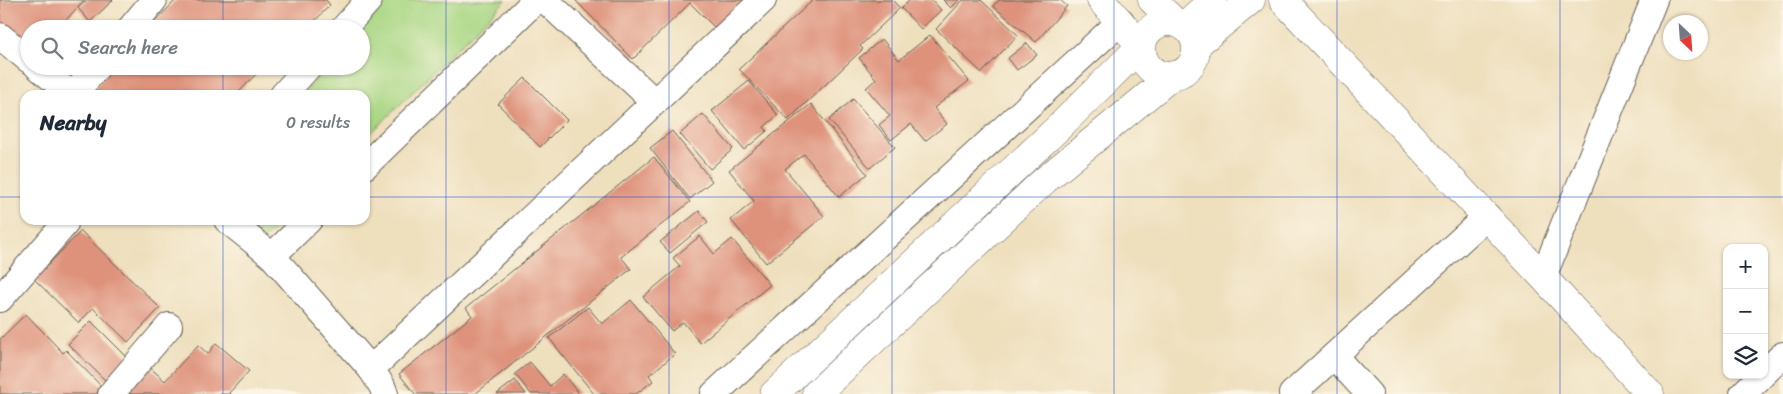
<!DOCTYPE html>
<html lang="en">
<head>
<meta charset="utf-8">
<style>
	body { margin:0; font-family:Sriracha,sans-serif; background:#f2f2f3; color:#1f2937 }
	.controls { position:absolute; right:15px; bottom:15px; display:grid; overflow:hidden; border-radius:10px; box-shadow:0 1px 4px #0004 }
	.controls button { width:45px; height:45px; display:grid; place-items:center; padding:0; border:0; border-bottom:1px solid #e0e1e3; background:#fff; color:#1f2937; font:25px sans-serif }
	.compass { position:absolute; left:1663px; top:15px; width:45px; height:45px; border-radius:50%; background:#fff; box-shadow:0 1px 4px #0004; rotate:155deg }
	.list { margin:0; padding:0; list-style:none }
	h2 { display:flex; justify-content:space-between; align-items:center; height:65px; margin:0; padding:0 20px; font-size:21px }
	h2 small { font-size:16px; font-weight:400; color:#747a83 }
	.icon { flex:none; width:28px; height:28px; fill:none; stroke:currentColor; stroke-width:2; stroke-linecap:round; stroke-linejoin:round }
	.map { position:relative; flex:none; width:1783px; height:394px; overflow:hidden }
	.search { position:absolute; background:#fff; box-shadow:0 1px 4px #0004; left:20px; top:20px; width:350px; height:55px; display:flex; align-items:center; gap:12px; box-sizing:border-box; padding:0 18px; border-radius:28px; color:#747a83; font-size:19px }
	.panel { position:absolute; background:#fff; box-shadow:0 1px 4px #0004; left:20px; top:90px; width:350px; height:135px; border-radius:15px }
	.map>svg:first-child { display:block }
	.green { fill:#a9d784; stroke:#627a50 }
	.building { fill:#de927c }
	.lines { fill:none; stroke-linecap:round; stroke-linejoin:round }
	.street-casing { stroke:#666054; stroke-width:28 }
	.secondary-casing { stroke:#666054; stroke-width:29 }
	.street { stroke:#fff; stroke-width:26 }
	.secondary { stroke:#fff; stroke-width:28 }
	.grid { fill:none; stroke:#1d4ed8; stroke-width:1; stroke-opacity:0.55 }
</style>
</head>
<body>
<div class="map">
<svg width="1783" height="394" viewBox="0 0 1783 394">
	<rect width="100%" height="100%" fill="#fcf5e5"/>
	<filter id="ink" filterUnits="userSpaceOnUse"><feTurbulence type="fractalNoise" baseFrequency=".02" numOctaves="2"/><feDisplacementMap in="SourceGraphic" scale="10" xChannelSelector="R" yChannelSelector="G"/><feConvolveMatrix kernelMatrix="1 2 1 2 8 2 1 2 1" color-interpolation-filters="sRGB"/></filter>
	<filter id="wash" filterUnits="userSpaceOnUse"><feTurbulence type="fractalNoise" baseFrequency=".0096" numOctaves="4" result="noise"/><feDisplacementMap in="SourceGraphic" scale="20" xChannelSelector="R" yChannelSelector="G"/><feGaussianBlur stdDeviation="1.12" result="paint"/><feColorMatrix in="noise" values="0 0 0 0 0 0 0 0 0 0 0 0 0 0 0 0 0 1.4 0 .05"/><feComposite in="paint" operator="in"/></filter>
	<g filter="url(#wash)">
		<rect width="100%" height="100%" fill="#eedfbd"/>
		<g class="green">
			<path d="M389,0H506L365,139V95H302L328,66H361V30Z"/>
			<path d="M242,220H284L264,240Z"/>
		</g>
		<g id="blocks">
			<g class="building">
				<path d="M0,0H84L58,29H29V53L0,28Z"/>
				<path d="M87,0H113L90,22L78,8Z"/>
				<path d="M176,0H326L330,5L307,29H148Z"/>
				<path d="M575,0H743L715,28L690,3L633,59Z"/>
				<path d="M813,0H892L900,8L860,46L863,49L788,120L739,69Z"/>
				<path d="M910,0H932L941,10L921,29L901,8Z"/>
				<path d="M943,0H960L951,8Z"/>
				<path d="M963,0H981L1018,35L982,73L936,29Z"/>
				<path d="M999,0H1060L1067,6L1036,42L993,6Z"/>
				<path d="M930,35L969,81L934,108L947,124L925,141L911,124L891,140L879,125L890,116L866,88L876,79L859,58L882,39L899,60Z"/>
				<path d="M1027,43L1037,55L1017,70L1008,58Z"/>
				<path d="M112,66H270L265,72L262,68L236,95H88L110,71L108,70Z"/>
				<path d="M525,78L567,120L540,147L498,104Z"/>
				<path d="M749,81L778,115L764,127L767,131L744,150L712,111Z"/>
				<path d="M853,99L895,147L870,168L829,120Z"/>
				<path d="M811,104L867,174L839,197L804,154L785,169L824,216L766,263L731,220L754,201L729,170Z"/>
				<path d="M703,114L733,149L710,169L680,134Z"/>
				<path d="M672,131L712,181L690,199L650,148Z"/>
				<path d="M654,157L690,202L621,257L631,269L475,394H415L399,374L472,316L466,308Z"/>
				<path d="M699,211L708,222L670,253L660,242Z"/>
				<path d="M81,231L160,308L128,342L93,308L79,323L34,279Z"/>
				<path d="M700,236L714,254L732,239L770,285L700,343L683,322L672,331L643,297L680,266L673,258Z"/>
				<path d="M631,300L675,354L649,375L653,381L636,394H594L549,338L588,307L602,324Z"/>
				<path d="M26,314L63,353L66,350L104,389L99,394H0V339Z"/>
				<path d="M91,321L129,359L106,381L68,344Z"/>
				<path d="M216,343L249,371L229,393L230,394H120L146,364L165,381L198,345L208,354Z"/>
				<path d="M530,362L550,386L563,374L579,394H531L515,374Z"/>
				<path d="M515,380L526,394H497Z"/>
			</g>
		</g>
	</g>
	<g filter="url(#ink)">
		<use href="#blocks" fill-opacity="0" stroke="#666054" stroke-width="1"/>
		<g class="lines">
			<defs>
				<g id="street">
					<path d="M545,0L655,102"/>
					<path d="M130,29L154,0"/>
					<path d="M343,29L369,0"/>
					<path d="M0,36L29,60"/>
					<path d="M37,66L72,95"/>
					<path d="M73,95L98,66"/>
					<path d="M283,95L309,66"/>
					<path d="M365,166L536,0"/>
					<path d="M227,220L272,256L371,369L382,386L385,394"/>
					<path d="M272,256L309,220"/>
					<path d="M1543,277L1654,0"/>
					<path d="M0,299L65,224"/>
					<path d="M1334,356L1369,394"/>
					<path d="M371,369L763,0"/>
					<path d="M1764,373L1783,355"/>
					<path d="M111,394L169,326"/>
					<path d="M714,394L1121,21"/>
					<path d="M1292,394L1487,216"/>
					<path d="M1743,394L1762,375"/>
				</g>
				<g id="secondary">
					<path d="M1152,0L1175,22"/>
					<path d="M1283,0L1543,277L1650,394"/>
					<circle cx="1169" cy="49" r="27"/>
					<path d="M1184,26L1213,0"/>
					<path d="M1196,45L1251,0"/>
					<path d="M774,394L1059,127L1141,46L1101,0"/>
					<path d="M816,394L1045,180L1173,75"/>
				</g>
			</defs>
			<use href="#street" class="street-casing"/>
			<use href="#secondary" class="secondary-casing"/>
			<use href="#street" class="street"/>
			<use href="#secondary" class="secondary"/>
		</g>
	</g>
	<path class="grid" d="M223,0V29M446,0V394M669,0V394M892,0V394M1114,0V394M1337,0V394M1560,0V394M223,66V95M0,197H25M365,197H1783M223,220V394"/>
</svg>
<div class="controls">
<button>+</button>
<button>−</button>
<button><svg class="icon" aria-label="layers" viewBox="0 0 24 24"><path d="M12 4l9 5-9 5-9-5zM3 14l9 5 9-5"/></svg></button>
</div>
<svg class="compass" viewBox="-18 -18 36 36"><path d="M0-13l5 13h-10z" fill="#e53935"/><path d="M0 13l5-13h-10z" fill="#747a83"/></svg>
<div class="search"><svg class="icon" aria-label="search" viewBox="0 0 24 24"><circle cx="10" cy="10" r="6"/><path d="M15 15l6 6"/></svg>Search here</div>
<section class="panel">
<h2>Nearby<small>0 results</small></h2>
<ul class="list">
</ul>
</section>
</div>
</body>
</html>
